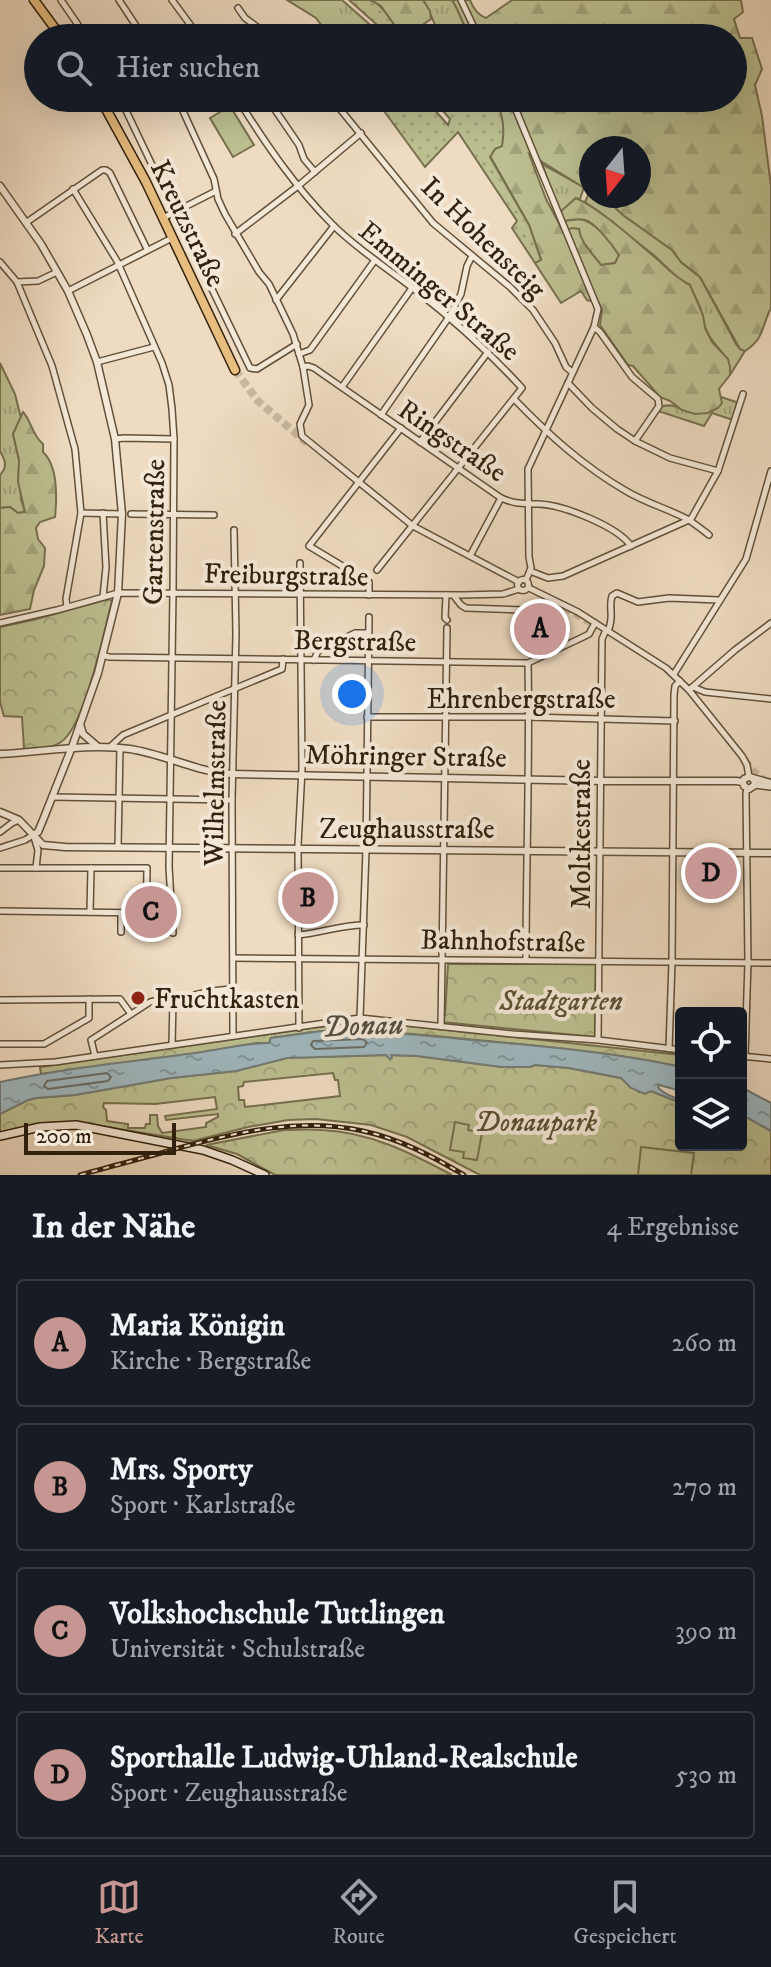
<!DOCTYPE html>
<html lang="de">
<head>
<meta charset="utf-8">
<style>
	body { margin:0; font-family:"IM FELL DW Pica",serif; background:#242831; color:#f1f3f6 }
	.controls { position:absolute; right:24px; bottom:24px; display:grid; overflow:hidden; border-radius:8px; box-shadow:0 8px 32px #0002 }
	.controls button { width:72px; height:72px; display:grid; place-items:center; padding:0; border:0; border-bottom:2px solid #363941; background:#171b24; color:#f1f3f6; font:40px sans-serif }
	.compass { position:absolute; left:579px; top:136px; width:72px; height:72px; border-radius:50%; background:#171b24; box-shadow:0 8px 32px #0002; rotate:197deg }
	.scale { position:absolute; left:24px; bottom:20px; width:152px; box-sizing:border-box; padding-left:8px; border:4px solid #32210c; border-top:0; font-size:22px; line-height:28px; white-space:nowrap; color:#32210c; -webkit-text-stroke:6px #f4e8d7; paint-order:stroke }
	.you { position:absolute; left:352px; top:694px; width:28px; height:28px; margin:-20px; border:6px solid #fff; border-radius:50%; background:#1a73e8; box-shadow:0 0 0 12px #1a73e833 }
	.badge { display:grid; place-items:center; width:52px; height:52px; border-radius:50%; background:#c59692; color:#111; font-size:26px; font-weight:700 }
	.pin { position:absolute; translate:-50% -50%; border:4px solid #fff; box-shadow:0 2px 8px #0006 }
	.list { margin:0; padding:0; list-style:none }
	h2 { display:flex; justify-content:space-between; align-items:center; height:104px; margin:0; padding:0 32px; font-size:34px }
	h2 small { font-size:26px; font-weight:400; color:#9ea1a6 }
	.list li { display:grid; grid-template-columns:52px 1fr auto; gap:24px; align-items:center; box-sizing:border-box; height:128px; margin:0 16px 16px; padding:0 16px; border:2px solid #363941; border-radius:8px }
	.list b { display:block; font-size:30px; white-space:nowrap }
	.list p { margin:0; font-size:26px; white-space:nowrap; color:#9ea1a6 }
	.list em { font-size:26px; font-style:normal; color:#9ea1a6 }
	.icon { flex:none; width:44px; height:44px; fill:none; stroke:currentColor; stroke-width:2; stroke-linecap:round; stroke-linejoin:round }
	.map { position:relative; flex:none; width:771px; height:1175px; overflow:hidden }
	.search { position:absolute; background:#171b24; box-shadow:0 8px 32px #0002; left:24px; right:24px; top:24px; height:88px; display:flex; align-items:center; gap:20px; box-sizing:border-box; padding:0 28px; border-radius:44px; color:#9ea1a6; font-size:30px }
	.sheet { height:680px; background:#171b24 }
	nav { display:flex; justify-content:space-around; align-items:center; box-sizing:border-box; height:112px; border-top:2px solid #363941; background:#171b24; font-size:22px; color:#9ea1a6 }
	nav a { display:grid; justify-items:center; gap:4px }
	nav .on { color:#c59692 }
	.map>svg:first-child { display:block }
	.grass { fill:url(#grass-tufts); stroke:#77704e; stroke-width:2 }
	.forest { fill:url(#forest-firs); stroke:#77704e; stroke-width:2 }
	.park { fill:url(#park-crowns); stroke:#77704e; stroke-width:2; fill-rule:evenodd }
	.garden { fill:url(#garden-dots); stroke:#77704e; stroke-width:2 }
	.pitch { fill:#bcbf90; stroke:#77704e; stroke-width:2 }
	.water { fill:url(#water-ripples); stroke:#737c77; stroke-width:2 }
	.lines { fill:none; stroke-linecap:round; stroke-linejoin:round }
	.shore { stroke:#686c66; stroke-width:2 }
	.primary-tunnel { stroke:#c8b69d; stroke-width:8; stroke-dasharray:8 4; stroke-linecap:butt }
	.minor-casing { stroke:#615039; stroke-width:8 }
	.tertiary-casing { stroke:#615039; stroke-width:9 }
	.secondary-casing { stroke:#32210c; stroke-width:10 }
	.primary-casing { stroke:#32210c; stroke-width:11 }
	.minor { stroke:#f4e8d7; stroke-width:5 }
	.tertiary { stroke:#f4e8d7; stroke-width:6 }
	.secondary { stroke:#f4e8d7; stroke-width:7 }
	.primary { stroke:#e7be80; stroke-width:8 }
	.rail-casing { stroke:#32210c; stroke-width:5 }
	.rail { stroke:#f4e8d7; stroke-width:2; stroke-dasharray:6; stroke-linecap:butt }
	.poi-dot { fill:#8f2418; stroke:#f4e8d7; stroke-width:3 }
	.labels { text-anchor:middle; stroke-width:8; stroke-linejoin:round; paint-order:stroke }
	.street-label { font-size:28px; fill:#32210c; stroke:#f4e8d7 }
	.poi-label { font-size:28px; fill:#32210c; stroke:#f4e8d7; text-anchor:start }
	.park-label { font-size:28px; font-style:italic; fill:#5b5034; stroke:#f4e8d7 }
	.water-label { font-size:30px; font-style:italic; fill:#534e42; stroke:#f4e8d7 }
</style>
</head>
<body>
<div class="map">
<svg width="771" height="1175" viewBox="0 0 771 1175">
	<defs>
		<pattern id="grass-tufts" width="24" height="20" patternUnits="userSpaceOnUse" patternTransform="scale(2)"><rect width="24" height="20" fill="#bcbf90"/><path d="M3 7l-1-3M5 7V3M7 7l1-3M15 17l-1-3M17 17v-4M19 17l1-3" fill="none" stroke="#a2a47b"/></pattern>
		<pattern id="forest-firs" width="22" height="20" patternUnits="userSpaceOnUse" patternTransform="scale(2)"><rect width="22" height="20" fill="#bcbf90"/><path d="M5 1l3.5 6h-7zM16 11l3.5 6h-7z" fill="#a2a47b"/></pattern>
		<pattern id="park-crowns" width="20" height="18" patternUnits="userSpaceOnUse" patternTransform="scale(2)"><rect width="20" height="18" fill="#bcbf90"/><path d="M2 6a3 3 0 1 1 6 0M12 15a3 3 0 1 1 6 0" fill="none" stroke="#a2a47b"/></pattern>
		<pattern id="garden-dots" width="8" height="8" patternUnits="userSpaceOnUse" patternTransform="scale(2)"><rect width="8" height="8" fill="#bcbf90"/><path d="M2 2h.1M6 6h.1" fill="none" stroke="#a2a47b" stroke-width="1.8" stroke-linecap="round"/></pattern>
		<pattern id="water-ripples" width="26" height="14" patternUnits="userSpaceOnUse" patternTransform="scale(2)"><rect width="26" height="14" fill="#9fb8bf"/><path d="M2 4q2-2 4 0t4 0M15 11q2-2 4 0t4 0" fill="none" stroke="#82959a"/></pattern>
	</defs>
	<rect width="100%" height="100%" fill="#eedbc1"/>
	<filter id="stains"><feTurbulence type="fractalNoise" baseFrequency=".0025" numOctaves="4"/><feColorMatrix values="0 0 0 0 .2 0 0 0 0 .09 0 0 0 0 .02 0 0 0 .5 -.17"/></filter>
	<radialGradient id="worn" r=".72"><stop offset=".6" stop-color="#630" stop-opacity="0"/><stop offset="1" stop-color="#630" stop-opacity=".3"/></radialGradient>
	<g class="grass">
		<path d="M287,0H342L385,38H331L316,18Z"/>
		<path d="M423,0H452C460,12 463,26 471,38H441C434,25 431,12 423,0Z"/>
		<path d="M542,164L584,187L578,205L560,212Z"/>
		<path d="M590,191L591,196H600L606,199L623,215L672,250L681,262L700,277L736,344L740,349L745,351L730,375C732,355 712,347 706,329C703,323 703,316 701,310C698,301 693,294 690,285L680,280L655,256L585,202Z"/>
		<path d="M579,219C595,221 610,240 619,255L615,263L601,265L580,238L568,230L564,221Z"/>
		<path d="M0,363L15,394L21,418L13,434L19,460L21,499L25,512L18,513L10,507L0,508V475C8,467 5,460 0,451Z"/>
		<path d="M721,397L739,403L733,420L712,413L704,426L658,411L660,407C668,404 675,405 682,410L716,406Z"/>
	</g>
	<g class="forest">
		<path d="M370,0H423L430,11L431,19L421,26V32L415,38L406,37L390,21L381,6Z"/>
		<path d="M452,0H470C473,8 477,15 486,18L512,0H741L743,12L734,19L740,38H752L762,69L755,85L762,116L771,186V308C761,327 765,338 745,351L740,349L700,277L681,262L672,250L623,215L606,199L600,196H639V148H591V192L529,154L546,199L563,231L572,228L579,229C581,244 592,253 601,265L615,263L619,255C613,246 595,222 585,220C578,218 571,220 564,221L560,212L576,198C600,209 630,236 651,254C665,265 674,277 690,285L703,315L705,328L712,342L728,359L730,367V375L719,389L722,403L718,408L708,413L695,414L682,410L670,401L660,397L633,366L628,365L600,325L602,310L599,303L587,300L581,291L561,303L535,263L541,259L529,225L490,156L495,149L497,103L495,98H733V38H471C463,26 460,12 452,0Z"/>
		<path d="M23,412C32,422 32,435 43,444V452C58,466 57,497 55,517L40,522L36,528L38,539L45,548L44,566L34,590L30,609L0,615V508L10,507L18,513L25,512L18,482L19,460L13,434Z"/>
	</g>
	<g class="park">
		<path d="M109,599L112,601C104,631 85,726 61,742C51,749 35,748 24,749L22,717L4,716L0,702V627L33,620Z"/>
		<path d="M448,964H596L595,1037L442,1022V1016L445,1015Z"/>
		<path d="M361,1021L681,1055V1067C621,1054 559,1048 498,1042C441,1037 384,1029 326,1031C308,1032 290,1036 271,1038L269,1043H256L197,1053L41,1074L40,1067Z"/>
		<path d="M386,1055L390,1059V1055L417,1056L502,1067H530L535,1065L569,1068L621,1078L639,1092L651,1091L681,1103V1145H741V1114L771,1131V1175H480L407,1137L371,1125L316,1119L288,1120L248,1127L193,1141L77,1122H56L0,1133V1114L28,1100L36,1098L75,1095L171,1078L236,1071L287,1058ZM333,1073L335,1080H338L340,1096L245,1107L244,1100H239L238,1087L243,1086L244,1082ZM215,1097L217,1109L165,1116L166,1120L218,1114V1117L206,1123V1127L162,1133L158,1126L157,1115H150V1124H146L145,1128H128V1124L107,1121L106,1110L103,1107L104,1103L155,1104Z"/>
		<path d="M284,1130C297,1130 310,1129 322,1130C370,1132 411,1153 452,1175H275L237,1154L206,1145Z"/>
	</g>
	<g class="garden">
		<path d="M349,0C354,0 363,0 369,0C389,5 391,33 412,38H392Z"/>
		<path d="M377,98H424L448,125L450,119L432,98H495C503,115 505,128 502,146L495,149L490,157L529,225L541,260L535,263L512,228L517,221L458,132L425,167L376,100Z"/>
	</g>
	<g class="pitch">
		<path d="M230,106L254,145L233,157L210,118Z"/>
		<path d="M455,1122L469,1125L468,1130L482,1133L477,1160L463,1158L464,1152L450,1150Z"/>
		<path d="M641,1147L694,1153L691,1175H638Z"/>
	</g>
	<g class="water">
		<path d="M322,1031C388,1030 452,1039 518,1044C572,1049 628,1055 681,1067V1091L659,1085L658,1087C661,1092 675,1099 681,1099V1103L651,1091L645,1094L631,1088L621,1078L569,1068L535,1065L530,1067H502L417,1056L391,1055L392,1058L390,1059L386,1055L287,1058L236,1071L171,1078L75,1095L36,1098L28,1100L0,1114V1082C64,1068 130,1062 195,1053C220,1050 244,1043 269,1043L271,1038Z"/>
		<path d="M741,1087L771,1103V1131L741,1114Z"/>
	</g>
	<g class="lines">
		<g class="shore">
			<path d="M363,1039L367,1043L364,1047L315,1049L311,1045L313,1041Z"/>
			<path d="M107,1073L111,1077L108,1081L48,1089L44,1086L47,1081Z"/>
		</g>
		<g class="primary-tunnel">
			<path d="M235,370L258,401L307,443"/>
			<path d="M564,607L590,622"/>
			<path d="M744,760L753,771L768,784"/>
		</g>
		<defs>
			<g id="minor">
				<path d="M61,0L87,38"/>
				<path d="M119,0L144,38"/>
				<path d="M172,0L200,38"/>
				<path d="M461,0L479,38"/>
				<path d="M238,8L245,18L272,38"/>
				<path d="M120,98L175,213"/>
				<path d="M177,98L214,179L218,199L225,214L259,272L269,284L293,334L303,367L309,405L300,424L302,436L413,526L519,582"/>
				<path d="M237,98C265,143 295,187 333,225C357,249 387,268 414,289C453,319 489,352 522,388L377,570"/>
				<path d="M267,98L299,145L304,159L315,172"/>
				<path d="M331,98L433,223L510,287L533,310L555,343L566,367L572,372"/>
				<path d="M511,98L598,309L594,327L528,469L529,557L531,568L526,580"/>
				<path d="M73,189L117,261L162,363L169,385L172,409L174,439L173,592L169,867L173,933"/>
				<path d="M163,218L216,191"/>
				<path d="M27,222L102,170H106L110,173L147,249"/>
				<path d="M184,231L250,368L257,369L297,344"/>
				<path d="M235,234L298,186L361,133"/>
				<path d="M0,262L17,282L52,366L75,449L81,513L66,599L67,607"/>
				<path d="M17,282L38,281L57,272"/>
				<path d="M68,291L172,238"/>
				<path d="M276,300L334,226"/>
				<path d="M594,327L600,332L632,377L658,399L659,406L635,441"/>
				<path d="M299,354L310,350L375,260"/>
				<path d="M97,362L154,347"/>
				<path d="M303,367L308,366L314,368L501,498C518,505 522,503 539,504C563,505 617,526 631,546"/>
				<path d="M568,383L592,408L617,429L635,441L670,458L718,471"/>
				<path d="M342,387L412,288"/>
				<path d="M515,400C549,435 583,466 626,491C646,503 669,509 689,520C696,525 703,530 709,535"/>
				<path d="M381,415L449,317L461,294L467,266L472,256"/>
				<path d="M115,439L124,438L174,439"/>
				<path d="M420,442L488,352"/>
				<path d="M81,513L122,514"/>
				<path d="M131,514L214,515"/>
				<path d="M470,556L501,498"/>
				<path d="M530,571L548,578L563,576L691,519L718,471L743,394"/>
				<circle cx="523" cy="585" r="5.5"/>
				<path d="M529,588L578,612L666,668L689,690L742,756L747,765L749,777"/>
				<path d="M369,595V582L309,546L401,428"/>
				<path d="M446,595L445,618L447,620"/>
				<path d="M454,596L461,605L466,608L524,610"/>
				<path d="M103,597L106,567L103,513"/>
				<path d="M0,623L57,610L118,593L463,595L503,594L519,589"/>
				<path d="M608,631C615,615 608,610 612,596L617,593L638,602L669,598L719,600"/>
				<path d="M102,655L109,657L528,663L581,638L589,634L595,623"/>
				<path d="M314,660L318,651L355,633H367"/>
				<path d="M674,674L746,559L771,471"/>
				<path d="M693,687L705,692L771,699"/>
				<path d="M689,690L735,650L771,623"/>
				<path d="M367,717H529L675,721"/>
				<path d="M110,747L123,735L282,669L283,659"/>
				<path d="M755,785L771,787"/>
				<path d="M52,797L232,800"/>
				<path d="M0,832L12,823L19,820"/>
				<path d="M34,837L38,850L36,868"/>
				<path d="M118,847L120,748"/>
				<path d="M0,848L25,840L33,835"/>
				<path d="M0,868H147L146,937"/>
				<path d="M147,899L170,900"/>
				<path d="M0,911L146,913"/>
				<path d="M90,912L91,868"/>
				<path d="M121,913V932"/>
				<path d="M146,923L171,924"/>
				<path d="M298,935C321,933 341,925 364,925"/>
				<path d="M234,958L771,963"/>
				<path d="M526,960C526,861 530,762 528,663"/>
				<path d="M0,1000L120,999L131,1014"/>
				<path d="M360,1018L366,850L369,617"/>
				<path d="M441,1026L447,628"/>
				<path d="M299,1028L298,845L302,769L300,563"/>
				<path d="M233,1036L232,800L236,634L234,530"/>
				<path d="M598,1040L602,639L606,630"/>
				<path d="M0,1044H44L89,1018V999"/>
				<path d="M172,1045L173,1000"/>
				<path d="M669,1049L672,962L674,695L675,686L680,681"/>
				<path d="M95,1056L91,1040L150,1002C159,999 167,1001 176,999C196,995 213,989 234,989"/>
				<path d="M741,1056L771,1059"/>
				<path d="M745,1056L748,962L746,793L747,789"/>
				<path d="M0,1065L55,1062L360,1018L513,1034L598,1040L681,1050"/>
			</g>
			<g id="tertiary">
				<path d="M0,186L41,244L68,291L87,335L97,362L115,439L122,514L118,593L98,673L72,747L43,820L38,832L33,835"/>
				<path d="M80,724L83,734L97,746"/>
				<path d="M0,754C44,752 86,743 130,749C164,754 200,773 232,774L606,781H736L743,782L744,786L749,789L755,785L754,780"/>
				<path d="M743,782L744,779L749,777L771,783"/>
				<path d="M0,812L19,820L43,845L65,847L771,853"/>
			</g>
			<path id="secondary" d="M0,1136L40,1127L76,1125L203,1150L232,1160L265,1175"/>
			<g id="primary">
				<path d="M34,0L62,38"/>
				<path d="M100,98L146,182L235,370"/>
			</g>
		</defs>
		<use href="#minor" class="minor-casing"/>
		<use href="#tertiary" class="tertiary-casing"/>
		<use href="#secondary" class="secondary-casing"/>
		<use href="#primary" class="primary-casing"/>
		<use href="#minor" class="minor"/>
		<use href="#tertiary" class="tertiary"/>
		<use href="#secondary" class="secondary"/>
		<use href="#primary" class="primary"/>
		<defs>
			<path id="rail" d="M80,1175C112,1166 144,1158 175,1149C238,1132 299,1117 363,1131C400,1139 432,1156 464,1175"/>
		</defs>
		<use href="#rail" class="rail-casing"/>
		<use href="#rail" class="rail"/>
	</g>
	<circle class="poi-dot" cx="138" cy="998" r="8"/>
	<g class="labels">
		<g class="street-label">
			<text transform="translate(189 223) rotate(64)" y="10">Kreuzstraße</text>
			<text transform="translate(484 237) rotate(44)" y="10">In Hohensteig</text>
			<text transform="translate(440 290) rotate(40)" y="10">Emminger Straße</text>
			<text transform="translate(453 440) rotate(34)" y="10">Ringstraße</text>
			<text transform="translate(153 532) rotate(-89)" y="10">Gartenstraße</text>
			<text transform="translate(286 574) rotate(1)" y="10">Freiburgstraße</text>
			<text transform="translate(355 640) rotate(1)" y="10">Bergstraße</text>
			<text x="521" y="708">Ehrenbergstraße</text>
			<text transform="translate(406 755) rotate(1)" y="10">Möhringer Straße</text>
			<text transform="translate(214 783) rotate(-89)" y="10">Wilhelmstraße</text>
			<text x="407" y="838">Zeughausstraße</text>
			<text transform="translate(580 834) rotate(-90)" y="10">Moltkestraße</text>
			<text transform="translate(503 940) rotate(1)" y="10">Bahnhofstraße</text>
		</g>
		<g class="poi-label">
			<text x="154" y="1008">Fruchtkasten</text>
		</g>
		<g class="park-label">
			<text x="561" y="1010">Stadtgarten</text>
			<text x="536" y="1131">Donaupark</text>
		</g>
		<g class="water-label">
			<text transform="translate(363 1025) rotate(-2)" y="10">Donau</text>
		</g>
	</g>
	<rect width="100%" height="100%" filter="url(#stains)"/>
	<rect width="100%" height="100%" fill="url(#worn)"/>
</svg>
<div class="controls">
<button><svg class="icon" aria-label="locate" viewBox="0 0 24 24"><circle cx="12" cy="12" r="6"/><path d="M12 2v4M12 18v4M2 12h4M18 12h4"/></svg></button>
<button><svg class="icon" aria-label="layers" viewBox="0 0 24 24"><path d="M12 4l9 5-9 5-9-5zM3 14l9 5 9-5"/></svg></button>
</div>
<svg class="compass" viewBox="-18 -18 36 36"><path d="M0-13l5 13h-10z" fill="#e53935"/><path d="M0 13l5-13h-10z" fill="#9ea1a6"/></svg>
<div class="scale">200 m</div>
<div class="you"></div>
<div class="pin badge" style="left:540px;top:629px">A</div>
<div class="pin badge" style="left:308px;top:898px">B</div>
<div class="pin badge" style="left:151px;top:912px">C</div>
<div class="pin badge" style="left:711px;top:873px">D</div>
<div class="search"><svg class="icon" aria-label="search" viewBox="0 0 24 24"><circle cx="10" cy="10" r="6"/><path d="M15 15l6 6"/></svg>Hier suchen</div>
</div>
<section class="sheet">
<h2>In der Nähe<small>4 Ergebnisse</small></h2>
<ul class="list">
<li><span class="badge">A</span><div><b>Maria Königin</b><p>Kirche · Bergstraße</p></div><em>260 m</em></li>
<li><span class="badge">B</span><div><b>Mrs. Sporty</b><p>Sport · Karlstraße</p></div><em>270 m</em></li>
<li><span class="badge">C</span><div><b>Volkshochschule Tuttlingen</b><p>Universität · Schulstraße</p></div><em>390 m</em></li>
<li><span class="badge">D</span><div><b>Sporthalle Ludwig-Uhland-Realschule</b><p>Sport · Zeughausstraße</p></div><em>530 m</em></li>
</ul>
</section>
<nav>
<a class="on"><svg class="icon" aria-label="map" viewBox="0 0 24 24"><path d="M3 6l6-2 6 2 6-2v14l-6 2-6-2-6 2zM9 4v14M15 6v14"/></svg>Karte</a>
<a><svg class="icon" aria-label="directions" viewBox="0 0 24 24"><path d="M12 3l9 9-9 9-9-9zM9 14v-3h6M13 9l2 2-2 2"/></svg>Route</a>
<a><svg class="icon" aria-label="saved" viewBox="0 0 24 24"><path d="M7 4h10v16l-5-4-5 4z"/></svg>Gespeichert</a>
</nav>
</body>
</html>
